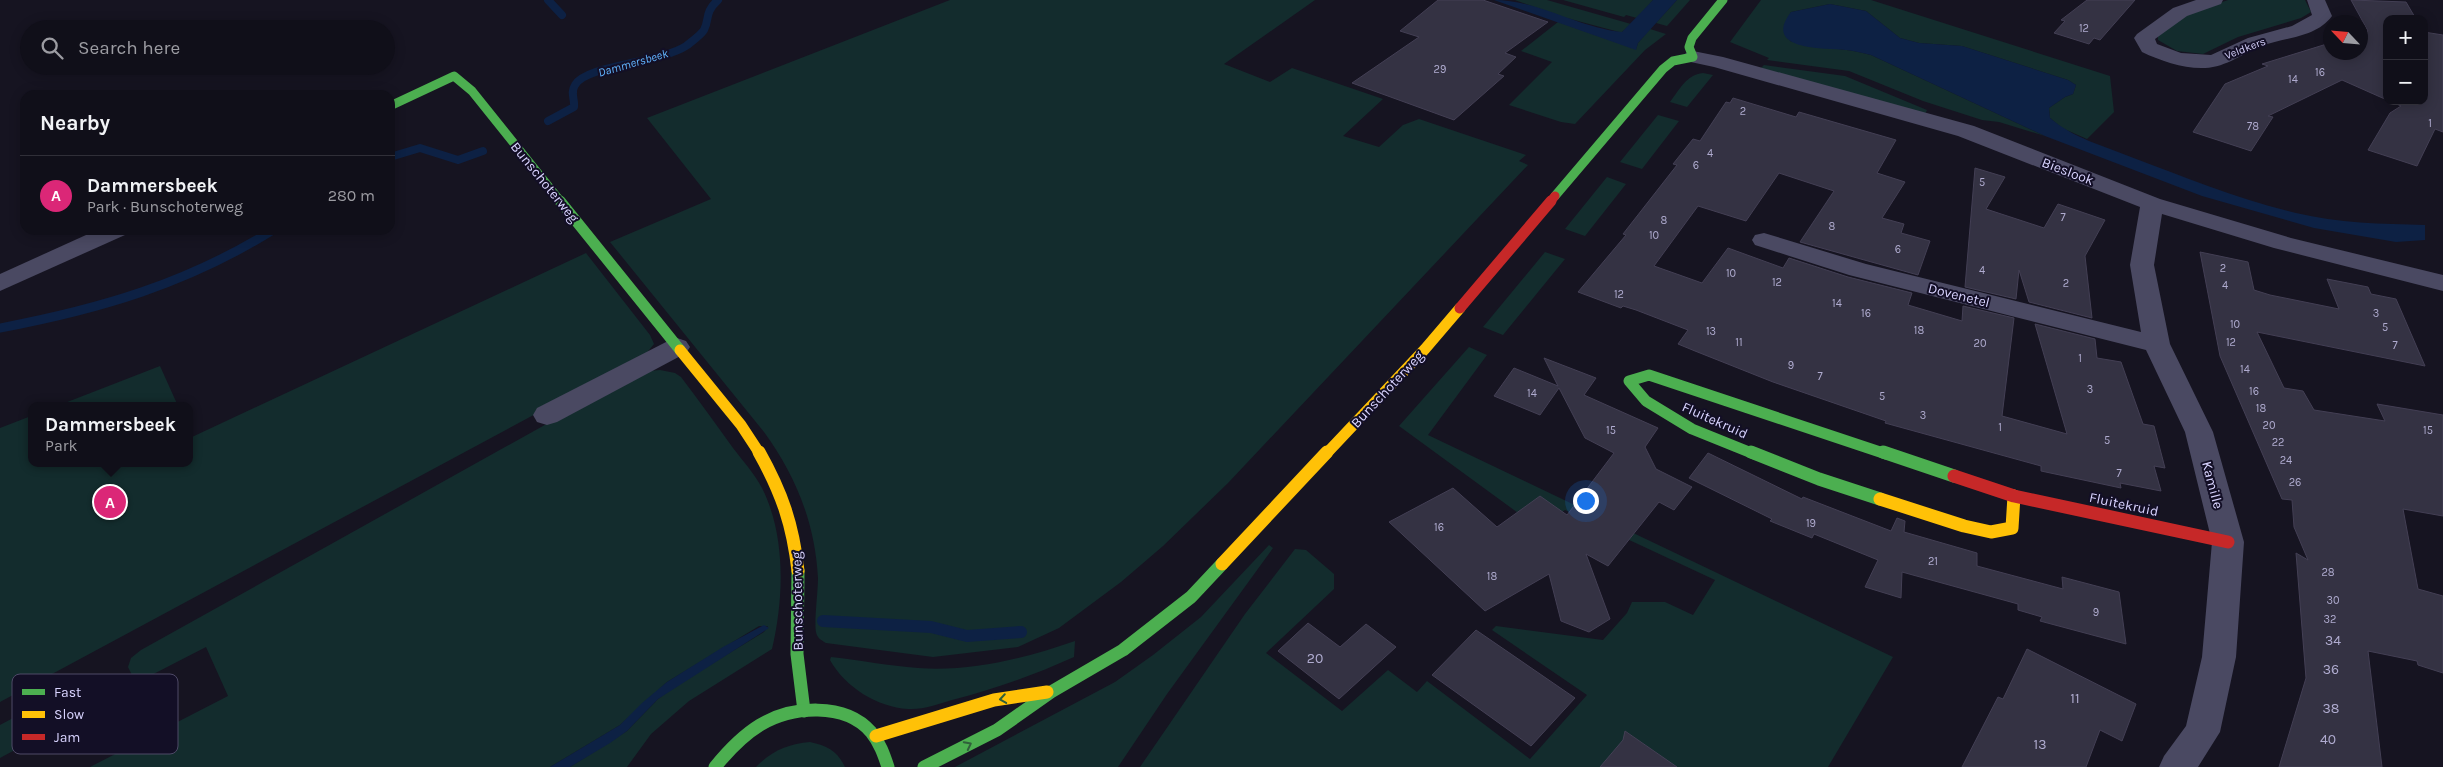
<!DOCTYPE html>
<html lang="en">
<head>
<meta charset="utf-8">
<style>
	body { margin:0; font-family:Karla,sans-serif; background:#1e1d26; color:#f1f3f6 }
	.controls { position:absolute; right:15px; top:15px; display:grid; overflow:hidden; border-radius:10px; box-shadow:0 2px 12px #0003 }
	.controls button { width:45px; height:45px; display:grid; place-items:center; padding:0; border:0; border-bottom:1px solid #302f38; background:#100f19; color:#f1f3f6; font:25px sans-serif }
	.compass { position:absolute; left:2323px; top:15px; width:45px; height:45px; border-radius:50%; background:#100f19; box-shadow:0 2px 12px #0003; rotate:296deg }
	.you { position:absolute; left:1585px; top:500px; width:18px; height:18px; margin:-12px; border:4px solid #fff; border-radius:50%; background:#1a73e8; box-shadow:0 0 0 8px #1a73e833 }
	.badge { display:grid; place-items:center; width:32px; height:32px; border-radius:50%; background:#db2777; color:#fff; font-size:16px; font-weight:700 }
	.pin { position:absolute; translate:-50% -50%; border:2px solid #fff; box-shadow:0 1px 5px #0006 }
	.popup { position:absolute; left:28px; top:402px; width:165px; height:65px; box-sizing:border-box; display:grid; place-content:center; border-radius:10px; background:#100f19; filter:drop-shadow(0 1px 4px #0005); font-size:16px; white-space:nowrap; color:#9c9ca2 }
	.popup b { font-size:19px; color:#f1f3f6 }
	.popup::after { content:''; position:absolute; left:50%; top:100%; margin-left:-10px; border:10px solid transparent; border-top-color:#100f19 }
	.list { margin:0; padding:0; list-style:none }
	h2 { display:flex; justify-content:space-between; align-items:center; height:65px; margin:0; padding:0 20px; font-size:21px }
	h2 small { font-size:16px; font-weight:400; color:#9c9ca2 }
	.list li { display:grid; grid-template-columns:32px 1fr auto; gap:15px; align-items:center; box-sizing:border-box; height:80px; padding:0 20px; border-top:1px solid #302f38 }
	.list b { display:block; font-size:19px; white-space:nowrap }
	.list p { margin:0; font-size:16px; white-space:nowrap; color:#9c9ca2 }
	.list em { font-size:16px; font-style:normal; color:#9c9ca2 }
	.icon { flex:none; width:28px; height:28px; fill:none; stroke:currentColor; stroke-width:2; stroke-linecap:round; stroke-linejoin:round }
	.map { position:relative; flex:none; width:2443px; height:767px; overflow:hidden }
	.search { position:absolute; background:#100f19; box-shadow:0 2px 12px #0003; left:20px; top:20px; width:375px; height:55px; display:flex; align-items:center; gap:12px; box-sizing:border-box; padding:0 18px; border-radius:28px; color:#9c9ca2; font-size:19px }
	.panel { position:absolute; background:#100f19; box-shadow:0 2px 12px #0003; left:20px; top:90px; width:375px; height:145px; border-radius:15px }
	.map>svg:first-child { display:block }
	.green { fill:#132c2d }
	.water { fill:#0d2144 }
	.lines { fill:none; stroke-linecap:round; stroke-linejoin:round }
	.stream-far2 { stroke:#0d2144; stroke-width:8 }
	.stream-far1 { stroke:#0d2144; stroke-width:9 }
	.stream { stroke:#0d2144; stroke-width:12 }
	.building { fill:#343243; stroke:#433f54 }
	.street { fill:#4a4962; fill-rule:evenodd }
	.fast-far2 { stroke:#4caf50; stroke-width:9 }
	.fast-far1 { stroke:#4caf50; stroke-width:11 }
	.fast { stroke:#4caf50; stroke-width:13 }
	.slow-far1 { stroke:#ffc107; stroke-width:11 }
	.slow { stroke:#ffc107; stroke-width:13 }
	.jam-far2 { stroke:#c62828; stroke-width:9 }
	.jam-far1 { stroke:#c62828; stroke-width:11 }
	.jam { stroke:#c62828; stroke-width:13 }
	.oneway { stroke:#305f3b }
	.labels { text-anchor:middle; stroke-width:4; stroke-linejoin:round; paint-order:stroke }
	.number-label { font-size:11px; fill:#b0acd0 }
	.far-street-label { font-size:11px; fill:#d9d4ff; stroke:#130f26 }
	.far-water-label { font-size:12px; font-style:italic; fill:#62b6ff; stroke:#130f26 }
	.street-label { font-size:14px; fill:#d9d4ff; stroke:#130f26 }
	.near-number-label { font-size:14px; fill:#b0acd0 }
	.key { fill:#130f26; stroke:#4e4a67; stroke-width:1 }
	.key-label { font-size:14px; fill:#d9d4ff }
</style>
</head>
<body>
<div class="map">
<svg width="2443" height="767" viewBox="0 0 2443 767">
	<rect width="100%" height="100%" fill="#161421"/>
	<g class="green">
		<path d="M950,0H1315L1224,64L1270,82L1292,68L1383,99L1343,136L1379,147L1403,125L1419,119L1526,155L1519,161L1528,165L1228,483L1163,546L1121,582L1059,628L1018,647L933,657L826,643C821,640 817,638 816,632C814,622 818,592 818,578C815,523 796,476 764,432L610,242L711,199L647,118Z"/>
		<path d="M1515,0H1547L1631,24L1622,32H1619L1563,17Z"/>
		<path d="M1563,0H1653L1637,18L1626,15L1624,17Z"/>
		<path d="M1677,0H1690L1667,26L1656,23Z"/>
		<path d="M1761,0H1871L2110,76L2114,112L2087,139L2062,128L2050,118L2049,108L2065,97L2073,94L2076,85L2068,80L1962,46L1919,43L1900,38L1866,11L1830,4L1791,12L1784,26L1790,41C1816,49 1844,47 1871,55L2045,136L1999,122L1982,120L1923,101L1849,71L1767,60L1769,58L1730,42Z"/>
		<path d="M2228,0H2305L2311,12L2301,18L2238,37L2203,54L2177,51L2158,40V36L2188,14Z"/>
		<path d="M1558,22L1636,49L1638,43L1650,29L1666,34L1645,50L1575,124L1561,122L1509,105L1552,62L1521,51Z"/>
		<path d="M1764,65L1845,76L1927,110L1925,114L1761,68Z"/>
		<path d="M1703,73L1713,75L1687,107L1670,102C1680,89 1686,75 1703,73Z"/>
		<path d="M1658,115L1679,121L1642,169L1620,162Z"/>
		<path d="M1607,177L1626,184L1585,236L1565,229Z"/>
		<path d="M1545,252L1565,259L1503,335L1483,327Z"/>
		<path d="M586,253L650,335L654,344L645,355L0,702V428L31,416V463H189V431L192,437Z"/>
		<path d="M1469,347L1487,355L1428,435L1893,657L1828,767H1140L1245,614L1295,549L1306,550L1334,574V589L1266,653L1342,711L1388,670L1417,692L1427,681L1530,759L1587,695L1492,630L1496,626L1603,640L1627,613L1632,602H1665L1693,615L1715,580L1565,510L1540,529L1399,426Z"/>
		<path d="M160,366L178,406H57Z"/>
		<path d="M660,370L675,373L681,377C699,401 716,424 733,448C743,461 754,473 762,488C786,536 784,598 772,649L689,701L651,734L627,767H570L627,731L658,699L677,685L764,632L768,626H759L667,682L620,725L550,767H90L228,696L206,647L136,683L128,667L131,658L141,650L629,378L649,371Z"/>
		<path d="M1269,545L1273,548L1167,694L1118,767H955L1115,682L1153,655L1201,617Z"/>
		<path d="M1075,641L1074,657C1034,675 995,689 952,700C938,704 923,710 908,709C877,707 845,687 830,660L831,657C860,660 889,666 918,668C971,672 1026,658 1075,641Z"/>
		<path d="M71,691L77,692L87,707L83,713L0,758V725L62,692Z"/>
		<path d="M810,742C828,746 837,751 845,767H756C771,751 788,744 810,742Z"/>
	</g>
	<g class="water">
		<path d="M1494,0C1538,0 1578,28 1622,32L1653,0H1677L1638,43L1636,50Z"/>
		<path d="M1830,4L1866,11L1900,38L1919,43L1962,46L2068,80L2076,85L2073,94L2065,97L2049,108L2050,118C2073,138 2104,146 2131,157C2184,177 2241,200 2296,213C2338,223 2382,224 2425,225V240L2396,242L2314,228L2202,196L2045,136L1871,55C1863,53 1855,51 1847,50C1826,48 1761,51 1791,12Z"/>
		<path d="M764,625L769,628L658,699L627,731L610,743L570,767H550L620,725L642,703L667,682L723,647Z"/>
	</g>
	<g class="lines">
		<g class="stream-far2">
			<path d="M548,0L562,15"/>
			<path d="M548,121L574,107C575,99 570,93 575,85C586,65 660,63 686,46C691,42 700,36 704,30C710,18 704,13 718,0"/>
			<path d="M390,157L420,148L458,160L483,151"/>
		</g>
		<path class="stream-far1" d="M0,328C100,309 186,284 273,230"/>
		<path class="stream" d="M823,621L931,627L967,636L1021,632"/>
	</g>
	<g class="building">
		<path d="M1438,0H1483L1548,22L1505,53L1516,57L1498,74L1504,76L1454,120L1352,83L1419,37L1400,31Z"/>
		<path d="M2087,0H2135L2100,40L2094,38L2089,44L2054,33L2065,21L2061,20Z"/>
		<path d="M2351,0L2406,2L2416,19H2387V100L2342,80L2268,116L2273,117L2251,151L2193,132L2225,84L2268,66L2262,64L2330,43V52H2360V34L2368,31Z"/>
		<path d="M2424,32L2443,35V132L2435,129L2417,166L2368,150L2390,113L2401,106L2390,101H2424Z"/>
		<path d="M1733,98L1796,117L1799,112L1896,140L1877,173L1905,182L1882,218L1904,224L1901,233L1930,241L1918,275L1800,242L1834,191L1779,173L1746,221L1698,206L1654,266L1702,283L1728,248L1783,268L1789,258L1848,277L1912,293L1908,305L1962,321L1963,306L2014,318L2002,416L2067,434L2035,324L2095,339L2097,358L2121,362L2143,424L2154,426L2165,468L2154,466L2161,491L2120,483L2121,488L2041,471V466L1885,423L1886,421L1773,382L1695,351L1678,344L1688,330L1636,310L1623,306L1621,308L1578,292L1626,235L1623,234L1677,165L1673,164L1693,139L1700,141L1726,102L1730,103Z"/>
		<path d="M1975,168L2005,177L1986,209L2044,228L2058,204L2105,220L2085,256L2092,318L2029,302L2019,270L2016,299L1965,287Z"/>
		<path d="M2200,252L2248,262L2254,290L2270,295L2339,309L2327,279L2368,287L2371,294L2396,299L2425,366L2257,332L2284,388L2303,391L2314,410L2385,421L2377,404L2443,415V516L2403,509L2418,589L2443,596V673L2418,665L2417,661L2368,651L2382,767H2279L2306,678L2296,553L2308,560L2294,527L2292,500L2282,499L2220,356Z"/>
		<path d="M1544,358L1596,378L1584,395L1658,428L1645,447L1656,469L1692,487L1674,510L1659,502L1608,566L1586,554L1610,619L1589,632L1561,621L1549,574L1485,611L1389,522L1453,488L1497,527L1540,496L1567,515L1614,453L1585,438L1559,388L1540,415L1494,396L1514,368L1558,386Z"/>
		<path d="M1708,453L1802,499L1803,497L1891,531L1897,518L1905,521L1904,532L1977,553V566L2063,589L2062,577L2119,592L2126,644L2040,621L2042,617L2018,610V604L1902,572L1901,598L1865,587L1878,560L1814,534L1812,538L1770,521L1772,519L1689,478Z"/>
		<path d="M1308,623L1340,647L1366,624L1396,647L1339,699L1278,651Z"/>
		<path d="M1476,630L1575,698L1531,746L1432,675Z"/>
		<path d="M2027,649L2136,704L2122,741L2100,730L2086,767H1962L1998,697L2003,699Z"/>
		<path d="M1625,731L1677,767H1600L1623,740Z"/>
	</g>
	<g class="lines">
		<g class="street">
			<path d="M2196,0H2223L2221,4L2187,16L2155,39L2157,44L2181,53L2211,55L2248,38L2292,26L2312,15L2307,0H2325L2332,16C2316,38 2285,37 2262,46C2243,53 2227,67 2205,68C2184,69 2161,61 2142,52L2134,38L2137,34L2173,8Z"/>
			<path d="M1693,51L1723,57L1974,126L2160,199L2291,238L2443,275V291L2274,248L2162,214L2154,265L2170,344L2213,432L2244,542L2236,657L2220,732L2198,767H2159L2164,756L2186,726L2202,657L2212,542L2185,432L2146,350L1849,275L1755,245L1752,240L1755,235L1764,233L1866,264L2141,332L2130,265L2140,207L1958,136L1714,67L1686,61L1683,57L1686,53Z"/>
			<path d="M97,230H129L125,235L0,291V274Z"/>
			<path d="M677,338L686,341L690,347L686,353L557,422L547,425L537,422L533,415L537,408L668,341Z"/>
		</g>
		<g class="fast-far2">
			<path d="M390,106L454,76L472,91L561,202"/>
			<path d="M1555,196L1663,69L1673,61L1693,57L1689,47L1692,38L1723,0"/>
		</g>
		<g class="fast-far1">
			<path d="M560,201L680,350"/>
			<path d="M1754,454L1692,429L1646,401L1629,381L1649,375L1886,454"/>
		</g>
		<g class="fast">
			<path d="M1751,452L1819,479L1880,499"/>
			<path d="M1883,452L1954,476"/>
			<path d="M798,571L797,654L804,711"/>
			<path d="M715,767C728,751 742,736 760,725C792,706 845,702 871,732C880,743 884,755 888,767"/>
			<path d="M924,767L997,730L1051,692L1123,650L1191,597L1222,564"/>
		</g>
		<g class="slow-far1">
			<path d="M680,350L741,425L760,454"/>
			<path d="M1326,454L1425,349L1460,308"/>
		</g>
		<g class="slow">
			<path d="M759,452C782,493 793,525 798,571"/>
			<path d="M1880,499L1964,526L1991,532L2012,528L2014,496"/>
			<path d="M1222,564L1327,452"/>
			<path d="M876,736L994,700L1047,692"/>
		</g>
		<path class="jam-far2" d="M1550,202L1555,196"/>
		<path class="jam-far1" d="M1460,308L1551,201"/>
		<path class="jam" d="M1954,476L2014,496L2228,542"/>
	</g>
	<defs><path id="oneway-chevron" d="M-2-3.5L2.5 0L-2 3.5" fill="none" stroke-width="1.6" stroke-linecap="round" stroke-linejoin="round" transform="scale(1.25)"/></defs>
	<g class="oneway">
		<use href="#oneway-chevron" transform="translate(1003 699) rotate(171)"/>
		<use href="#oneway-chevron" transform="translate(968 745) rotate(-27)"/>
	</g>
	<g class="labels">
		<g class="number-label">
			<text x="2084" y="32">12</text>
			<text x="1440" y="73">29</text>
			<text x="2320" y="76">16</text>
			<text x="2293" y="83">14</text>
			<text x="1743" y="115">2</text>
			<text x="2430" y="127">1</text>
			<text x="2253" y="130">78</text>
			<text x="1710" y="157">4</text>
			<text x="1696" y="169">6</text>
			<text x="1982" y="186">5</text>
			<text x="2063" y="221">7</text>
			<text x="1664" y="224">8</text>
			<text x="1832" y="230">8</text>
			<text x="1654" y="239">10</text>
			<text x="1898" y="253">6</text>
			<text x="2223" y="272">2</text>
			<text x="1982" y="274">4</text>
			<text x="1731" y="277">10</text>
			<text x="1777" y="286">12</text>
			<text x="2066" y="287">2</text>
			<text x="2225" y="289">4</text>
			<text x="1619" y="298">12</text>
			<text x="1837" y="307">14</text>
			<text x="1866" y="317">16</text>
			<text x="2376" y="317">3</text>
			<text x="2235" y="328">10</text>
			<text x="2385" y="331">5</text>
			<text x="1919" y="334">18</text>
			<text x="1711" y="335">13</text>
			<text x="1739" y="346">11</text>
			<text x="2231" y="346">12</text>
			<text x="1980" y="347">20</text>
			<text x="2395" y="349">7</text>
			<text x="2080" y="362">1</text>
			<text x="1791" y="369">9</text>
			<text x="2245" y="373">14</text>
			<text x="1820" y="380">7</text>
			<text x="2090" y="393">3</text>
			<text x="2254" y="395">16</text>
			<text x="1532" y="397">14</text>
			<text x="1882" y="400">5</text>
			<text x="2261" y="412">18</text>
			<text x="1923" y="419">3</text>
			<text x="2269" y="429">20</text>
			<text x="2000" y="431">1</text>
			<text x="1611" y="434">15</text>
			<text x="2428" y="434">15</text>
			<text x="2107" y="444">5</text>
			<text x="2278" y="446">22</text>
			<text x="2286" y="464">24</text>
			<text x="2119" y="477">7</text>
			<text x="2295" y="486">26</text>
			<text x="1811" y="527">19</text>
			<text x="1439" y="531">16</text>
			<text x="1933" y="565">21</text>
			<text x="2328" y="576">28</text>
			<text x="1492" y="580">18</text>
			<text x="2333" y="604">30</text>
			<text x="2096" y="616">9</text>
			<text x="2330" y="623">32</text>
		</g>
		<g class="far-street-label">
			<text transform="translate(2245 48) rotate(-21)" y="4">Veldkers</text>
		</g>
		<g class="far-water-label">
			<text transform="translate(633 63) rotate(-16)" y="4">Dammersbeek</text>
		</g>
		<g class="street-label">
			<text transform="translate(2068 171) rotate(21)" y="5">Bieslook</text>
			<text transform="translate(545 182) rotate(51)" y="5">Bunschoterweg</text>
			<text transform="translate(1959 295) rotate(14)" y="5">Dovenetel</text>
			<text transform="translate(1387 389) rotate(-47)" y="5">Bunschoterweg</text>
			<text transform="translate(1715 420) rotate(24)" y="5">Fluitekruid</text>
			<text transform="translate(2213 485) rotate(75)" y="5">Kamille</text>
			<text transform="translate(2124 504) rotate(12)" y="5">Fluitekruid</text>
			<text transform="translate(797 601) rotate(-91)" y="5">Bunschoterweg</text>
		</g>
		<g class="near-number-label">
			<text x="2333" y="645">34</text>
			<text x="1315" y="663">20</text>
			<text x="2331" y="674">36</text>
			<text x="2075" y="703">11</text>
			<text x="2331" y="713">38</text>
			<text x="2328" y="744">40</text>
			<text x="2040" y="749">13</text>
		</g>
	</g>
	<rect x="12" y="674" width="166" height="80" rx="8" class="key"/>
	<rect x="22" y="689" width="23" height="6" fill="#4caf50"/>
	<rect x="22" y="711" width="23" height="7" fill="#ffc107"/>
	<rect x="22" y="734" width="23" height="6" fill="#c62828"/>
	<g class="key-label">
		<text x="54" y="697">Fast</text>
		<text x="54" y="719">Slow</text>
		<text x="54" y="742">Jam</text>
	</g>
</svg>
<div class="controls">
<button>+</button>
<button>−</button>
</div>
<svg class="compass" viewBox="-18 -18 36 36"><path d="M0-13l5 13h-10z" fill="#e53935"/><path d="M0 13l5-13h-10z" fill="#9c9ca2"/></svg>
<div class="you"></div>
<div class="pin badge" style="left:110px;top:502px">A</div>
<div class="popup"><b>Dammersbeek</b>Park</div>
<div class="search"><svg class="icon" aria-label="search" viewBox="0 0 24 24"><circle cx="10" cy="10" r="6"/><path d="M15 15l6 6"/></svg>Search here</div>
<section class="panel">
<h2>Nearby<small></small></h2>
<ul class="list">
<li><span class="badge">A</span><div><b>Dammersbeek</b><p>Park · Bunschoterweg</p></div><em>280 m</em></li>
</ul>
</section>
</div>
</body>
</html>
